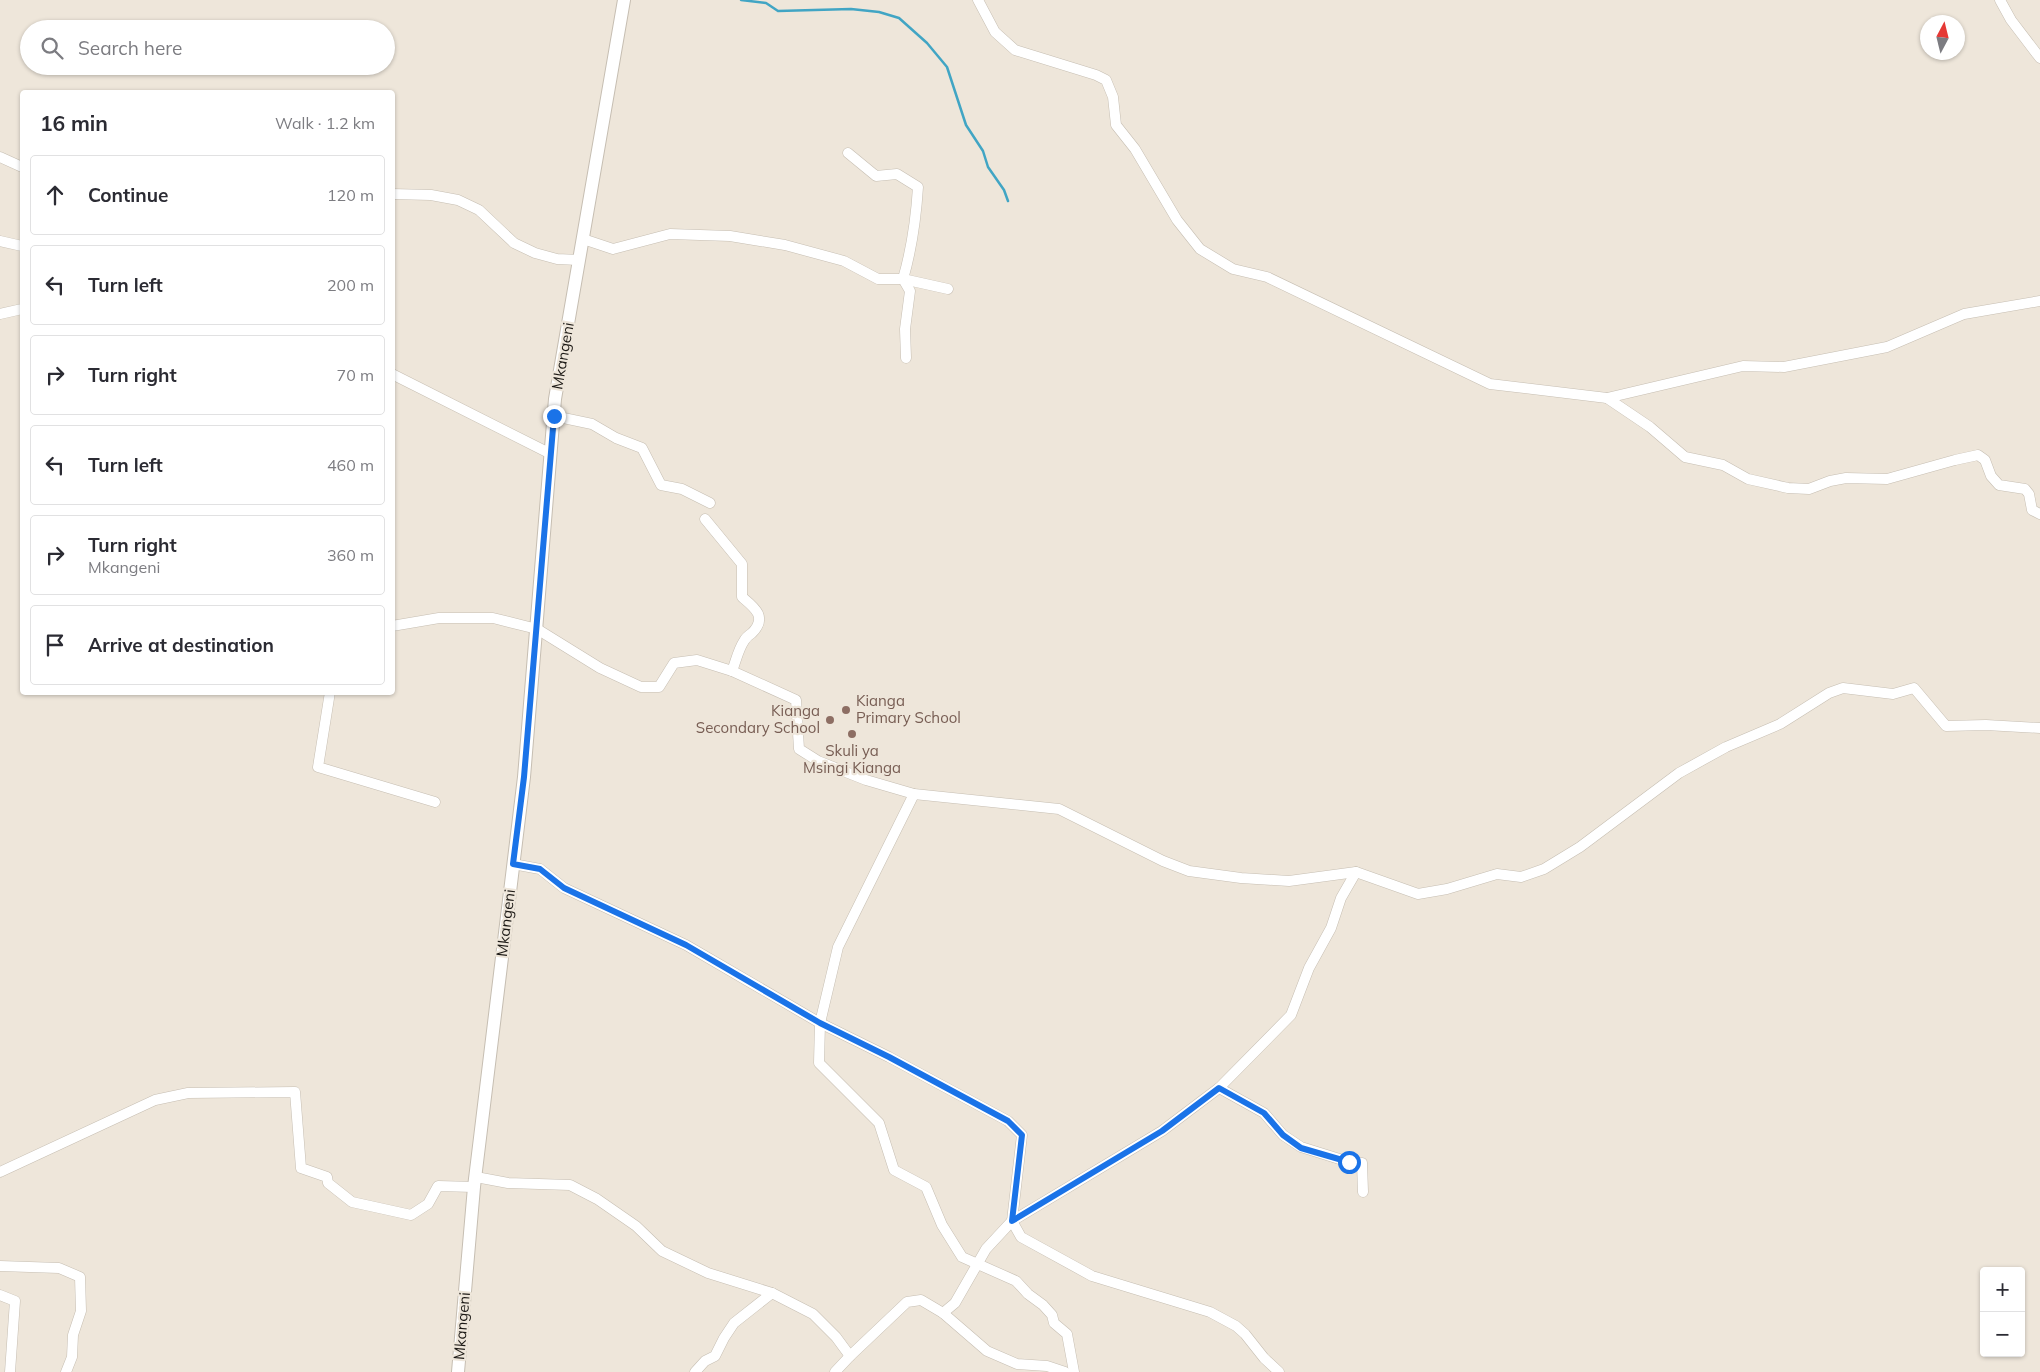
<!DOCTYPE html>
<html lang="en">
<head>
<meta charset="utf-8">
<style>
	body { margin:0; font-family:Mulish,sans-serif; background:#f2f2f3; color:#2b2b33 }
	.controls { position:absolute; right:15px; bottom:15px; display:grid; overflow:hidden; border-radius:5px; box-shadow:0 1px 4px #0004 }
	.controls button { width:45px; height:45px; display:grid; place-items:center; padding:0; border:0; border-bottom:1px solid #e1e1e2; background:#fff; color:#2b2b33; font:25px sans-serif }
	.compass { position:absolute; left:1920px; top:15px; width:45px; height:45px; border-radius:50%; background:#fff; box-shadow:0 1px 4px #0004; rotate:7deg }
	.stop { position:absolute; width:15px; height:15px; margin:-11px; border:4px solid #1a73e8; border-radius:50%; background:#fff }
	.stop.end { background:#1a73e8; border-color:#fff; box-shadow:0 1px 5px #0008 }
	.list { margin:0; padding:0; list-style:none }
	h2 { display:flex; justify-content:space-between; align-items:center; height:65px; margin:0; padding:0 20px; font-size:21px }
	h2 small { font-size:16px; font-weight:400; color:#7c7c81 }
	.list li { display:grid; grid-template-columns:32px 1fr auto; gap:15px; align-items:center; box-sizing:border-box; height:80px; margin:0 10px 10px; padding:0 10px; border:1px solid #e1e1e2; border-radius:5px }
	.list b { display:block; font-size:19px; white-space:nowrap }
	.list p { margin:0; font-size:16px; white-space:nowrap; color:#7c7c81 }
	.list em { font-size:16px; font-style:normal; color:#7c7c81 }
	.icon { flex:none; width:28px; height:28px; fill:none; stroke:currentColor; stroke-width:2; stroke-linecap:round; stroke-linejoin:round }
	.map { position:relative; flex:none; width:2040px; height:1372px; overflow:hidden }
	.search { position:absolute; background:#fff; box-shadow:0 1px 4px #0004; left:20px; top:20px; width:375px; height:55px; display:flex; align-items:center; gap:12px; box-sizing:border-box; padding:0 18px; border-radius:28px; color:#7c7c81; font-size:19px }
	.panel { position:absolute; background:#fff; box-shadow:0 1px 4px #0004; left:20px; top:90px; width:375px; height:605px; border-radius:5px }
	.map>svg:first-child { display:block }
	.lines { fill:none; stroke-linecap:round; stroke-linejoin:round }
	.stream { stroke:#41a5c4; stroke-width:2.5 }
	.minor-casing { stroke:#c6beb2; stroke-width:11 }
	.tertiary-casing { stroke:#c6beb2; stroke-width:14 }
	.minor { stroke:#fff; stroke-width:10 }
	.tertiary { stroke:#fff; stroke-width:12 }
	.route { stroke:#1a73e8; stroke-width:6 }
	.education-dot { fill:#8d6e63; stroke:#eee6da; stroke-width:2 }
	.labels { text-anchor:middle; stroke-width:4.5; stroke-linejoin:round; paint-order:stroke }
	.street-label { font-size:15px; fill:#1c1915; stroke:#eee6da }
	.education-label { font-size:15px; fill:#785e54; stroke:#eee6da; text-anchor:start }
</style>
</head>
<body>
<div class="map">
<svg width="2040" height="1372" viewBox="0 0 2040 1372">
	<rect width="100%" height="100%" fill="#eee6da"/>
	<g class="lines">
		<path class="stream" d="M741,0L766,3L778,11L851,9L879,12L899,18L927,43L947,67L966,125L983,151L988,167L1004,190L1008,201"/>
		<defs>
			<g id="minor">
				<path d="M978,0L995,32L1015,50L1096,75L1106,80L1113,97L1116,125L1135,149L1177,220L1200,249L1233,269L1267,277L1490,384L1607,398L1743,366L1784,367L1887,347L1964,314L2040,301"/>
				<path d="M2000,0L2011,20L2040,58"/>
				<path d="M848,153L876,176L897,174L918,187C916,219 912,248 903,279L910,291L905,329L906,358"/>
				<path d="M0,157L22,167"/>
				<path d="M392,194L431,195L458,200L479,210L514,243L535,253L557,259L579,260"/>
				<path d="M583,239L613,249L670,234L730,236L785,245L844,261L878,279H903L948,289"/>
				<path d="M0,241L22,246"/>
				<path d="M0,314L22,309"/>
				<path d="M392,374L551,454"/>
				<path d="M1607,398L1650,427L1685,457L1723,465L1748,479L1788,488L1809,489L1830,481L1846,478L1887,479L1955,460L1978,455L1985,460L1991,476L1999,485L2025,489L2029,494L2032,510L2040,514"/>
				<path d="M554,416L592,424L616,438L642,448L661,485L682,489L710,503"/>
				<path d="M705,519L742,564V597C754,607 768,617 752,633C749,635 746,637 744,641C738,650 736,661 732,671"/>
				<path d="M392,626L439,618H493L537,629L600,668L641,687H659L674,663L697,660L732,671L796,700L799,749L818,761L866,780L914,794L1059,809L1163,861L1189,871L1241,878L1289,881L1356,872L1418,894L1447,889L1497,874L1521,877L1544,869L1580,847L1679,773L1726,747L1780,724L1829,693L1843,688L1893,694L1914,688L1946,726L1986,725L2040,728"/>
				<path d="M330,692L318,767L435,802"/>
				<path d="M914,794L838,947L820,1023L819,1063L879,1123L894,1170L926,1187L942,1225L962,1257L1016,1281L1028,1294L1043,1305L1052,1315L1054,1323L1067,1334L1074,1372"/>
				<path d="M513,864L540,869L564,888L686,945L820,1023L889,1057L1008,1121L1022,1135L1012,1221L1021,1237L1092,1276L1210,1312L1236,1326L1245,1334L1264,1358L1279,1372"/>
				<path d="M1219,1088L1291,1015L1309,968L1331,928L1341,898L1356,872"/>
				<path d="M0,1172L155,1100L188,1093L295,1092L301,1168L327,1177L328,1183L352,1202L411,1215L428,1204L438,1186L474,1187"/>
				<path d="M476,1177L508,1183L570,1185L597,1199L636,1226L662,1251L708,1273L772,1293L813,1314L836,1337L850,1356"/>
				<path d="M0,1266L59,1268L80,1277L81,1311L73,1335L72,1357L66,1372"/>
				<path d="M0,1295L15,1301L10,1372"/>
				<path d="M943,1313L955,1303L986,1249L1012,1221L1162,1131L1219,1088L1264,1113L1283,1135L1301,1147L1349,1162L1362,1163L1363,1192"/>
				<path d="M695,1372L705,1361L715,1356L724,1338L734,1323L772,1293"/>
				<path d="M835,1372L850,1356L907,1302L921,1300L943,1313L987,1351L1017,1364L1047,1366L1065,1372"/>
			</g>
			<path id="tertiary" d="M458,1372L474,1187L524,777L555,399L624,0"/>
		</defs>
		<use href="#minor" class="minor-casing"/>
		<use href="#tertiary" class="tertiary-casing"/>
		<use href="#minor" class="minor"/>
		<use href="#tertiary" class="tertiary"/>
	</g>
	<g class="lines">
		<path class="route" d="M554,416L524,777L513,864L540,869L564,888L686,945L820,1023L889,1057L1008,1121L1022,1135L1012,1221L1162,1131L1219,1088L1264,1113L1283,1135L1301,1148L1349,1162"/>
	</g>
	<g class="education-dot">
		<circle cx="846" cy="710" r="5"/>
		<circle cx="830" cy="720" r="5"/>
		<circle cx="852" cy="734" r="5"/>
	</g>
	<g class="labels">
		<g class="street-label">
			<text transform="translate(563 356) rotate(-80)" y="5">Mkangeni</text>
			<text transform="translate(506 923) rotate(-83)" y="5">Mkangeni</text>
			<text transform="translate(462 1326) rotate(-85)" y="5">Mkangeni</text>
		</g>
		<g class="education-label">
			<text x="856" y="706">Kianga<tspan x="856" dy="17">Primary School</tspan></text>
			<text x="820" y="716" text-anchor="end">Kianga<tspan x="820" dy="17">Secondary School</tspan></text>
			<text x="852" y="756" text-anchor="middle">Skuli ya<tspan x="852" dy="17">Msingi Kianga</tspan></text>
		</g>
	</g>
</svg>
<div class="controls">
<button>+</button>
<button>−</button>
</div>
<svg class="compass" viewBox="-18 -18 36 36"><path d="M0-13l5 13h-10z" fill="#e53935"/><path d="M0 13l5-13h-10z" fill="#7c7c81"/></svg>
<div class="stop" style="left:1349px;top:1162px"></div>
<div class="stop end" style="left:554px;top:416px"></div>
<div class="search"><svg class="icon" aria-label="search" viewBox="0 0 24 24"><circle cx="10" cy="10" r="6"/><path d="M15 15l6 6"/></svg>Search here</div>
<section class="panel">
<h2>16 min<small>Walk · 1.2 km</small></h2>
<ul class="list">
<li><svg class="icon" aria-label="ahead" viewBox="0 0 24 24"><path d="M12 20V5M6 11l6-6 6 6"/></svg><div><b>Continue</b></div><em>120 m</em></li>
<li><svg class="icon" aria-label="left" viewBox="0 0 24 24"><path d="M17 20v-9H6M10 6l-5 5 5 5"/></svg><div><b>Turn left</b></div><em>200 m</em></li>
<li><svg class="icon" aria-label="right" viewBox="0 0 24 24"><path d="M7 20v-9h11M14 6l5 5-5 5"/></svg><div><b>Turn right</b></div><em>70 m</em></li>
<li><svg class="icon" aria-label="left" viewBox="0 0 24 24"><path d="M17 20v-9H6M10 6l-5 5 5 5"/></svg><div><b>Turn left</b></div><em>460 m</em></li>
<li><svg class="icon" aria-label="right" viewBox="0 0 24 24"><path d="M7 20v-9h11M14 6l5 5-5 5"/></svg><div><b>Turn right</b><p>Mkangeni</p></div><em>360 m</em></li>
<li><svg class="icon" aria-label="arrive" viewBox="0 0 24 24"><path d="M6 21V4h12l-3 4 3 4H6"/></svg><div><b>Arrive at destination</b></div></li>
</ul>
</section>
</div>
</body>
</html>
